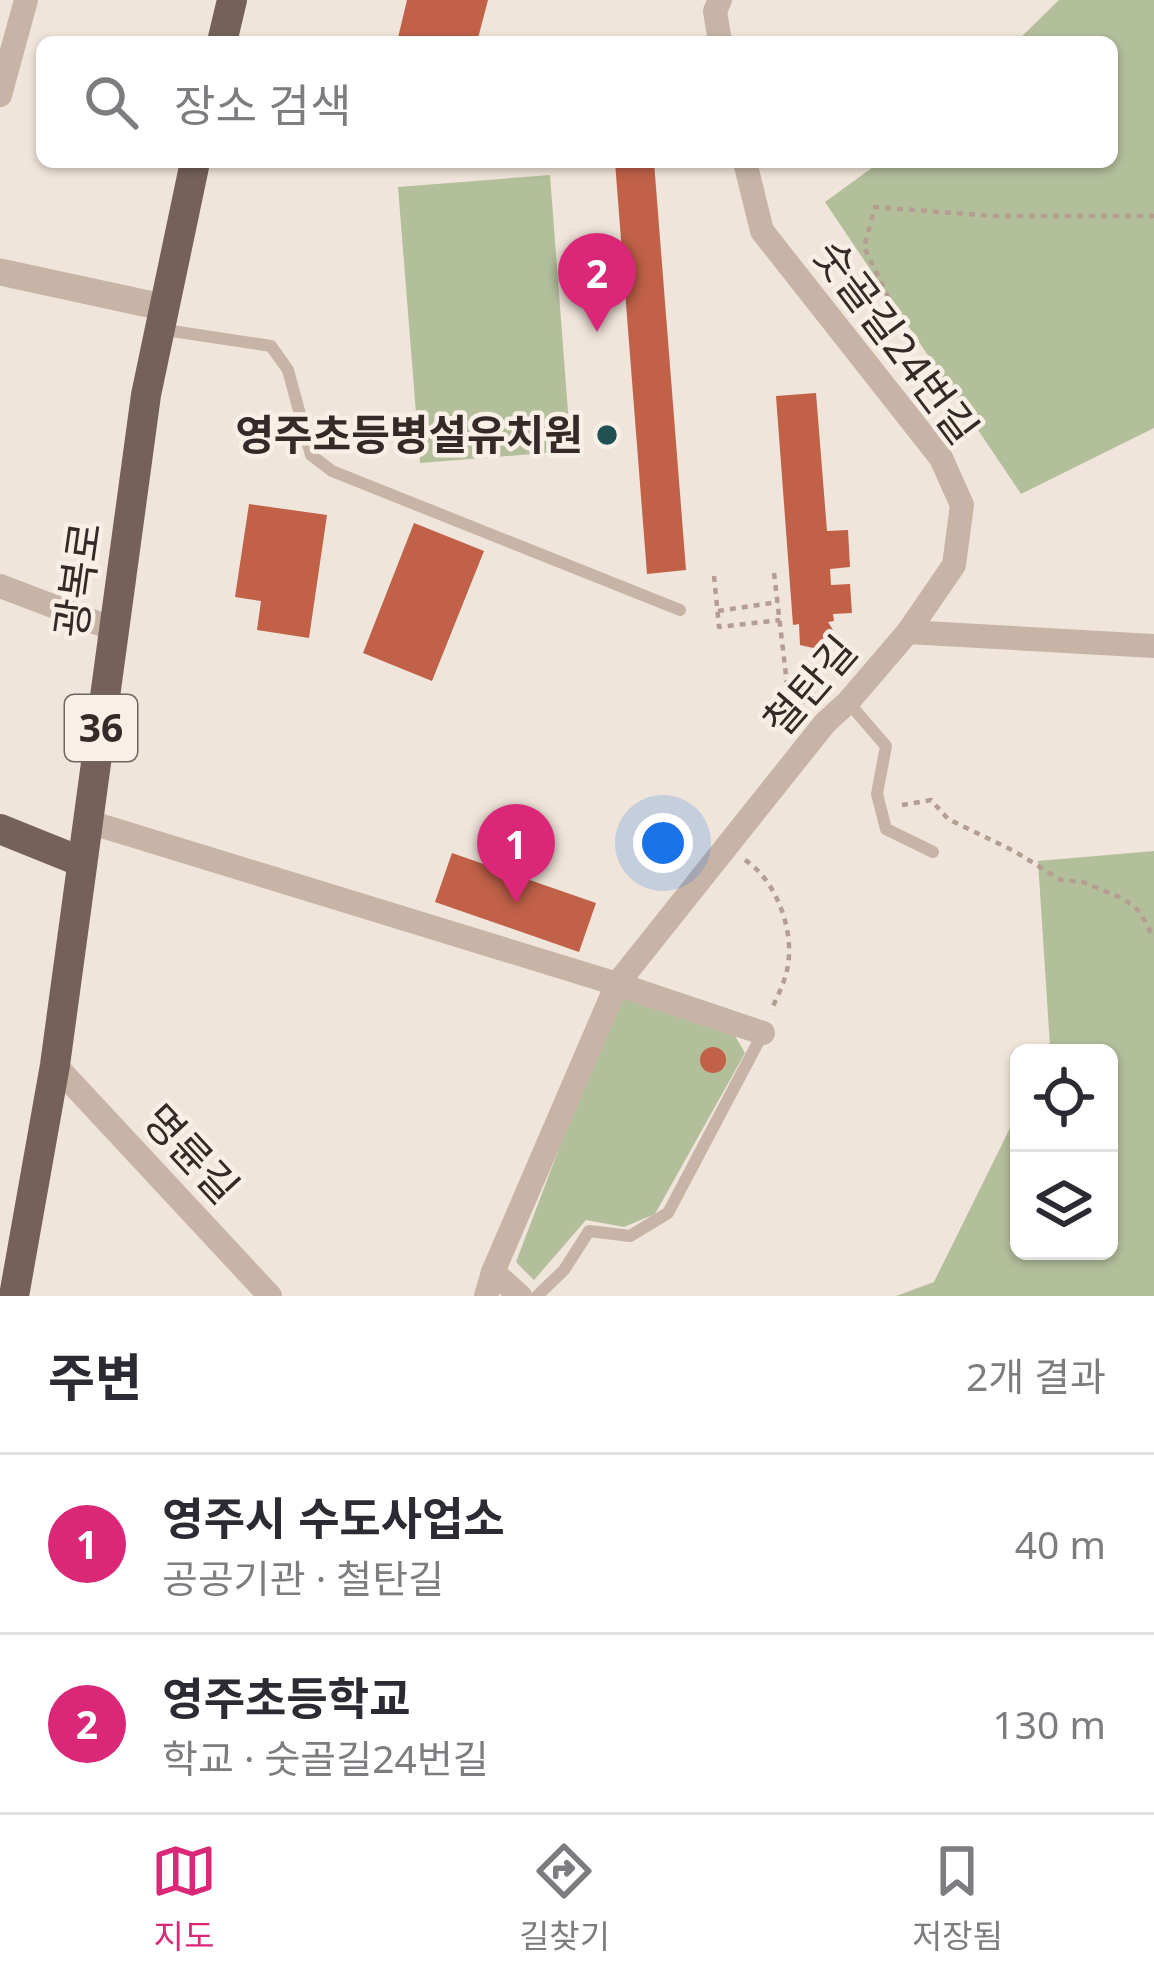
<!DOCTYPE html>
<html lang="ko">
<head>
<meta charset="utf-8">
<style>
	body { margin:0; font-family:"Noto Sans","Noto Sans KR",sans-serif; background:#f2f2f3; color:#2b2b33 }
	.controls { position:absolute; right:36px; bottom:36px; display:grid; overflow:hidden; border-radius:18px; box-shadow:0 3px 9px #0004 }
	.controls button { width:108px; height:108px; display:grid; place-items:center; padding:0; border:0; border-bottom:3px solid #e1e1e2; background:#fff; color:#2b2b33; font:60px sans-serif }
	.you { position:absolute; left:663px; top:843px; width:42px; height:42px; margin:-30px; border:9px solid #fff; border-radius:50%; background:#1a73e8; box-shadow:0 0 0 18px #1a73e833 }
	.badge { display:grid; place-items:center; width:78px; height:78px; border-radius:50%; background:#db2777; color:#fff; font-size:39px; font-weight:700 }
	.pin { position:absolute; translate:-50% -99px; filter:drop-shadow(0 3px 6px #0008) }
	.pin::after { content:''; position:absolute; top:63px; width:42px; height:36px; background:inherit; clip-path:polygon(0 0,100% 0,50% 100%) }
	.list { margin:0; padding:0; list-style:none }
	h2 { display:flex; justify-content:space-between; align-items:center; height:156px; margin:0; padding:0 48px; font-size:51px }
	h2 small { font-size:39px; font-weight:400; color:#7c7c81 }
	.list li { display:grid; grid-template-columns:78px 1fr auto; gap:36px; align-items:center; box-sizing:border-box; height:180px; padding:0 48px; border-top:3px solid #e1e1e2 }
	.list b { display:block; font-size:45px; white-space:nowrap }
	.list p { margin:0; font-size:39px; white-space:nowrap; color:#7c7c81 }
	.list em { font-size:39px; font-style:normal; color:#7c7c81 }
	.icon { flex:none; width:66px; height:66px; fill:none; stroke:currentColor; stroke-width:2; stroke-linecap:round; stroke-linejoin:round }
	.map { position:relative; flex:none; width:1154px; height:1296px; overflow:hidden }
	.search { position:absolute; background:#fff; box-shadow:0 3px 9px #0004; left:36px; right:36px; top:36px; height:132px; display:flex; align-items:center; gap:30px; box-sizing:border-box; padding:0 42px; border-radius:18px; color:#7c7c81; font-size:45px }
	.sheet { height:516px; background:#fff }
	nav { display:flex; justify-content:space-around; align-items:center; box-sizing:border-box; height:168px; border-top:3px solid #e1e1e2; background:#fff; font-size:33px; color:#7c7c81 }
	nav a { display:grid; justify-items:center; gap:6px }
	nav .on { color:#db2777 }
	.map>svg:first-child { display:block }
	.green { fill:#b3be9b }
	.building { fill:#c06148 }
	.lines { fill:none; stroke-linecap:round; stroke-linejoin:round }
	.path { stroke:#b39e91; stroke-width:4.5; stroke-dasharray:6 6; stroke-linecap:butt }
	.service { stroke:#c7b4a6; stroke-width:12 }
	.minor { stroke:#c7b4a6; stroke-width:24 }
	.tertiary { stroke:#c7b4a6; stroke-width:27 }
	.primary { stroke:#756159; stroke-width:30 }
	.poi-dot { fill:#1f5153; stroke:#f8efe6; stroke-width:4.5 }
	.labels { text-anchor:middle; stroke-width:9; stroke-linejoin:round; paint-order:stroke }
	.shield { fill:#f8efe6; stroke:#6f6560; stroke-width:3 }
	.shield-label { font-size:39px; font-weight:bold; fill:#342a27 }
	.street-label { font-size:42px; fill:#342a27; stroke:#f8efe6 }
	.poi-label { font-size:42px; font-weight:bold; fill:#342a27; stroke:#f8efe6; text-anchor:end }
</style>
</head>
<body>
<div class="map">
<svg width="1154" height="1296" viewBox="0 0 1154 1296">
	<rect width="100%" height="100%" fill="#f0e5da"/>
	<g class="green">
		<path d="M1059,0H1154V428L1021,494L825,202L880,162H1112V42H1016Z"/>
		<path d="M550,175L571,451L420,463L398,187Z"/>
		<path d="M1154,851V1296H896L934,1282L1019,1110V1251H1109V1053H1047L1050,1046L1038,861Z"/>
		<path d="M629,996L731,1029L745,1053L655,1214L624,1227L586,1220L534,1280L516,1262L615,1001Z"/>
	</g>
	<g class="building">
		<path d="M407,0H488L477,42H397Z"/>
		<path d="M615,162H654L686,570L647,574Z"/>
		<path d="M816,393L827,531L848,530L850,567L830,569L831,585L850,584L852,613L833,614L834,621L828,622L833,630L832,639L827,647L818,649L800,645L799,624L793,625L776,396Z"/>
		<path d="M249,504L327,515L309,638L257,630L261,601L235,597Z"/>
		<path d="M414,523L484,551L432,681L363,653Z"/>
		<path d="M452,853L596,903L579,952L435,902Z"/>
		<circle cx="713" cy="1060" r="13"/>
	</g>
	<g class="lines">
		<g class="path">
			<path d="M866,320L891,303L864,247L875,207L993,216H1154"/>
			<path d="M774,573L787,684L808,706"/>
			<path d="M714,576L719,627L780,620"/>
			<path d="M718,611L778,602"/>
			<path d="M902,805L931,800L948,819L1014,851L1061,880L1083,882L1124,899L1140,912L1154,938"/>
			<path d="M745,860C778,881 797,937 786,974C783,986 776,999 771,1011"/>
		</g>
		<g class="service">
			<path d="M159,329L271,346L288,370L311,455L332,471L680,610"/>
			<path d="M848,702L886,746L877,794L886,829L933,852"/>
			<path d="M537,1296L564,1270L589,1231L630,1236L668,1213L763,1033"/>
		</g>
		<g class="minor">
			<path d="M720,42L715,11L720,0"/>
			<path d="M0,95L26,0"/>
			<path d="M745,162L762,231L941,458L962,505L954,565L908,632"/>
			<path d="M0,586L113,629"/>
			<path d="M89,822L617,984L825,723L848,702L908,632L1154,646"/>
			<path d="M55,1065L270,1296"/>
			<path d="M493,1272L520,1296"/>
			<path d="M486,1296L493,1272L617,984L763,1033"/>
		</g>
		<path class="tertiary" d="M0,272L162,307"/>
		<g class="primary">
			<path d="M222,42L232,0"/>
			<path d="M0,829L82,862"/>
			<path d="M14,1296L55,1065L146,395L195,162"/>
		</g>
	</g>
	<circle class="poi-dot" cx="607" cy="435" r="12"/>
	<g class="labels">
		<rect class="shield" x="65" y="695" width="72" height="66" rx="9"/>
		<g class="shield-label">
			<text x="101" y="742">36</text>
		</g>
		<g class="street-label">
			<text transform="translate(896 342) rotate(53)" y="15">숫골길24번길</text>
			<text transform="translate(78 580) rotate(-82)" y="15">광복로</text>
			<text transform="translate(810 686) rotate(-49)" y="15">철탄길</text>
			<text transform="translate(191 1154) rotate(47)" y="15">명륜길</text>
		</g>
		<g class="poi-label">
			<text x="583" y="450">영주초등병설유치원</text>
		</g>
	</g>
</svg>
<div class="controls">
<button><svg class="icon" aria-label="locate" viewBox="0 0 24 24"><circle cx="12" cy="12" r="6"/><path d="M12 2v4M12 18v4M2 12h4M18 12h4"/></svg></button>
<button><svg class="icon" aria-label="layers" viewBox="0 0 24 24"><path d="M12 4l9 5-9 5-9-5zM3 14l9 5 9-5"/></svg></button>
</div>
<div class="you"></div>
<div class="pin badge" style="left:516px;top:903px">1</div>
<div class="pin badge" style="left:597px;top:332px">2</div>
<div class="search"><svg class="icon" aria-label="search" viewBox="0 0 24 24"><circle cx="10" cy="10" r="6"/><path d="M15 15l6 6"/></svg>장소 검색</div>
</div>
<section class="sheet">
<h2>주변<small>2개 결과</small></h2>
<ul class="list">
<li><span class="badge">1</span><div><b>영주시 수도사업소</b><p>공공기관 · 철탄길</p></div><em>40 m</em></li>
<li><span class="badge">2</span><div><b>영주초등학교</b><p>학교 · 숫골길24번길</p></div><em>130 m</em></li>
</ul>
</section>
<nav>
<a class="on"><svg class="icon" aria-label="map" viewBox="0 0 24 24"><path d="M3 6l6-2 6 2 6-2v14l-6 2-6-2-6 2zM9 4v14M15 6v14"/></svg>지도</a>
<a><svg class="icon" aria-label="directions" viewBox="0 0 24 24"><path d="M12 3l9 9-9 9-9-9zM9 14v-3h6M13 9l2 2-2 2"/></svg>길찾기</a>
<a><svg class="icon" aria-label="saved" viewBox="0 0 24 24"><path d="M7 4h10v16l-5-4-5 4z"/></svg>저장됨</a>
</nav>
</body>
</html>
